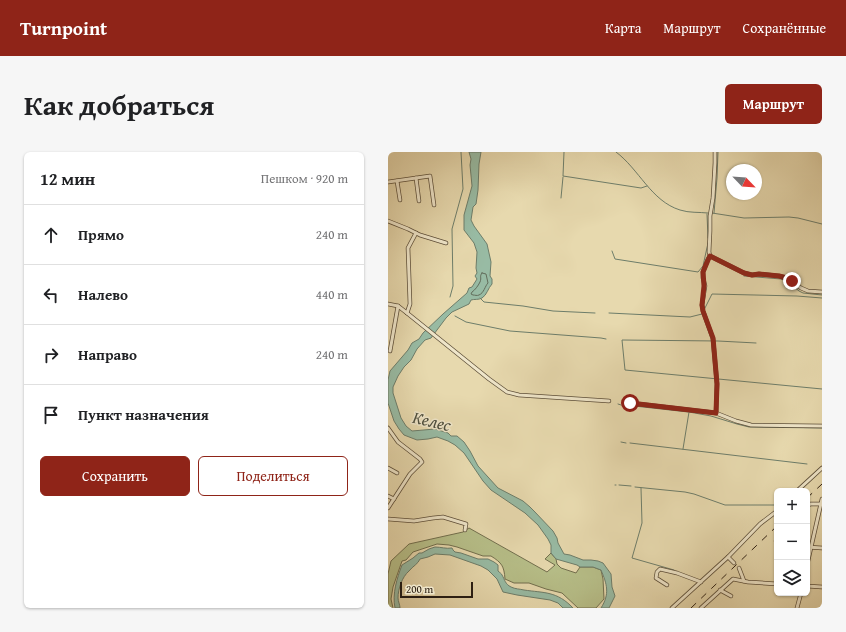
<!DOCTYPE html>
<html lang="ru">
<head>
<meta charset="utf-8">
<style>
	body { margin:0; font-family:"Gentium Book Plus",serif; background:#f6f6f6; color:#202124 }
	.controls { position:absolute; right:12px; bottom:12px; display:grid; overflow:hidden; border-radius:6px; box-shadow:0 1px 3px #0004 }
	.controls button { width:36px; height:36px; display:grid; place-items:center; padding:0; border:0; border-bottom:1px solid #e0e0e0; background:#fff; color:#202124; font:20px sans-serif }
	.compass { position:absolute; left:338px; top:12px; width:36px; height:36px; border-radius:50%; background:#fff; box-shadow:0 1px 3px #0004; rotate:115deg }
	.scale { position:absolute; left:12px; bottom:10px; width:73px; box-sizing:border-box; padding-left:4px; border:2px solid #2d1f12; border-top:0; font-size:11px; line-height:14px; white-space:nowrap; color:#2d1f12; -webkit-text-stroke:3px #efe6ca; paint-order:stroke }
	.stop { position:absolute; width:12px; height:12px; margin:-9px; border:3px solid #8f2418; border-radius:50%; background:#fff }
	.stop.end { background:#8f2418; border-color:#fff; box-shadow:0 1px 4px #0008 }
	.list { margin:0; padding:0; list-style:none }
	h2 { display:flex; justify-content:space-between; align-items:center; height:52px; margin:0; padding:0 16px; font-size:17px }
	h2 small { font-size:13px; font-weight:400; color:#757577 }
	.list li { display:grid; grid-template-columns:26px 1fr auto; gap:12px; align-items:center; box-sizing:border-box; height:60px; padding:0 16px; border-top:1px solid #e0e0e0 }
	.list b { display:block; font-size:15px; white-space:nowrap }
	.list em { font-size:13px; font-style:normal; color:#757577 }
	.actions { display:flex; gap:8px; padding:12px 16px }
	.actions a { flex:1; padding:9px 0; border:1px solid #8f2418; border-radius:6px; text-align:center; font-size:14px; color:#8f2418 }
	.actions .main { background:#8f2418; color:#fff }
	.icon { flex:none; width:22px; height:22px; fill:none; stroke:currentColor; stroke-width:2; stroke-linecap:round; stroke-linejoin:round }
	.map { position:relative; flex:none; width:434px; height:456px; overflow:hidden; border-radius:6px }
	header { display:flex; align-items:center; gap:24px; box-sizing:border-box; height:56px; padding:0 20px; background:#8f2418; color:#fff }
	header strong { font-size:19px }
	nav { display:flex; gap:22px; margin-inline-start:auto; font-size:14px }
	.intro { display:flex; align-items:center; justify-content:space-between; box-sizing:border-box; height:96px; padding:0 24px }
	h1 { margin:0; font-size:28px }
	.button { padding:10px 18px; border-radius:6px; background:#8f2418; color:#fff; font-size:14px; font-weight:700 }
	main { display:flex; gap:24px; padding:0 24px }
	aside { flex:1; background:#fff; border-radius:6px; box-shadow:0 1px 3px #0004 }
	.map>svg:first-child { display:block }
	.green { fill:#b7bf89; stroke:#726f4e }
	.water { fill:#98bba4; stroke:#6d7d6a }
	.lines { fill:none; stroke-linecap:round; stroke-linejoin:round }
	.shore { stroke:#626d5b; stroke-width:1 }
	.stream { stroke:#6d7d6a; stroke-width:1 }
	.minor-casing { stroke:#5c4e39; stroke-width:4.5 }
	.minor { stroke:#efe6ca; stroke-width:3 }
	.rail { stroke:#2d1f12; stroke-width:1; stroke-dasharray:7 7; stroke-linecap:butt }
	.route { stroke:#8f2418; stroke-width:5 }
	.labels { text-anchor:middle; stroke-width:3; stroke-linejoin:round; paint-order:stroke }
	.water-label { font-size:17px; font-style:italic; fill:#4d4e3e; stroke:#efe6ca }
</style>
</head>
<body>
<header>
<strong>Turnpoint</strong>
<nav><a>Карта</a><a>Маршрут</a><a>Сохранённые</a></nav>
</header>
<div class="intro"><h1>Как добраться</h1><a class="button">Маршрут</a></div>
<main>
<aside>
<h2>12 мин<small>Пешком · 920 m</small></h2>
<ul class="list">
<li><svg class="icon" aria-label="ahead" viewBox="0 0 24 24"><path d="M12 20V5M6 11l6-6 6 6"/></svg><div><b>Прямо</b></div><em>240 m</em></li>
<li><svg class="icon" aria-label="left" viewBox="0 0 24 24"><path d="M17 20v-9H6M10 6l-5 5 5 5"/></svg><div><b>Налево</b></div><em>440 m</em></li>
<li><svg class="icon" aria-label="right" viewBox="0 0 24 24"><path d="M7 20v-9h11M14 6l5 5-5 5"/></svg><div><b>Направо</b></div><em>240 m</em></li>
<li><svg class="icon" aria-label="arrive" viewBox="0 0 24 24"><path d="M6 21V4h12l-3 4 3 4H6"/></svg><div><b>Пункт назначения</b></div></li>
</ul>
<div class="actions"><a class="main">Сохранить</a><a>Поделиться</a></div>
</aside>
<div class="map">
<svg width="434" height="456" viewBox="0 0 434 456">
	<rect width="100%" height="100%" fill="#e7d9ae"/>
	<filter id="stains"><feTurbulence type="fractalNoise" baseFrequency=".005" numOctaves="4"/><feColorMatrix values="0 0 0 0 .2 0 0 0 0 .09 0 0 0 0 .02 0 0 0 .5 -.17"/></filter>
	<radialGradient id="worn" r=".72"><stop offset=".6" stop-color="#630" stop-opacity="0"/><stop offset="1" stop-color="#630" stop-opacity=".3"/></radialGradient>
	<path class="green" d="M81,376L159,420L167,413L157,407L163,401L168,407L169,412L173,416L188,421L192,415H205L213,418L215,427L216,447L208,456H190L174,441L158,437L141,431H126L117,427C116,414 114,411 103,404H95L69,395L61,393L49,392L25,400L18,408L14,409L5,435L3,447L5,456H0V422L3,409L21,392L75,380Z"/>
	<g class="water">
		<path d="M81,0H93L91,12L90,38L88,52L85,55L83,68L86,74L99,92L103,110L102,124L104,127V132C100,136 99,143 94,146C91,148 86,147 83,148L81,152L64,160L58,166L43,186L37,188L29,197L23,208L16,215L10,224L5,235V241L13,266L18,274L24,279L47,277L60,281L63,284H69L76,290L82,299L90,314L110,336L135,349L142,355L146,359L165,379L169,386L170,391L176,402L182,403L195,408H203L210,409L215,411L223,422L224,435L227,444L221,456H213C222,442 219,432 213,418L205,415H192L189,413L168,407L163,401V393L160,387L150,373L137,361L103,338L95,329L76,301L67,293L60,289L49,285L40,287L29,288L16,283L11,277L6,269L0,251V228L2,219L20,198L24,191L31,187L35,181L55,162L79,141L81,136L84,135L89,127L87,124L89,121L88,116L89,100L86,91L76,78V63L84,34L82,13L83,7Z"/>
		<path d="M47,395C53,395 58,397 64,396L65,398L67,400L73,401L90,407H100L106,410L110,413V419C111,420 114,422 114,423C117,428 117,432 123,435C127,437 132,437 136,438C156,441 169,439 185,456H175L170,451L162,448L129,443L115,440L109,427L100,418L93,414L62,403L47,402L40,405L32,407C30,412 25,414 21,419C14,425 10,437 10,446C10,449 12,453 12,456H7C4,442 9,426 14,413L25,406L31,401H34L41,397Z"/>
	</g>
	<g class="lines">
		<path class="shore" d="M94,121L98,122L100,131C97,134 96,141 91,143C89,144 87,143 85,143L83,142L84,140C87,138 90,134 92,130C94,125 91,125 94,121Z"/>
		<g class="stream">
			<path d="M176,0L175,24L253,36L259,34"/>
			<path d="M228,0C251,17 263,49 292,58C301,61 311,60 320,61"/>
			<path d="M173,46L175,25"/>
			<path d="M324,61L356,66L401,65L410,66L434,72"/>
			<path d="M326,61L329,26L330,0"/>
			<path d="M319,62L320,86"/>
			<path d="M224,99L227,107L310,120L315,114L320,91"/>
			<path d="M356,124L393,127L400,130L411,139L415,141L434,143"/>
			<path d="M62,145L65,134L64,77L75,37L73,0"/>
			<path d="M92,146L96,150L135,154L165,159L207,161"/>
			<path d="M316,158L324,142L409,144L434,146"/>
			<path d="M221,161L302,165L314,162L315,160"/>
			<path d="M67,164L78,170L122,179L213,186L218,187"/>
			<path d="M368,191L330,189L234,188L237,218L434,237"/>
			<path d="M230,252L233,253"/>
			<path d="M237,253L300,260"/>
			<path d="M233,290L238,291"/>
			<path d="M242,291L419,312"/>
			<path d="M295,297L301,260L323,264L349,272L361,275L434,276"/>
			<path d="M227,333H228"/>
			<path d="M231,333L243,334"/>
			<path d="M247,335L297,340L306,342L337,353H389"/>
			<path d="M253,336L254,371L244,406L286,418"/>
		</g>
		<defs>
			<g id="minor">
				<path d="M327,0V11L325,46L322,64V79L321,100L322,104L356,121L364,123L371,122L391,124L399,126L413,136L420,139L434,140"/>
				<path d="M28,26L31,49"/>
				<path d="M9,29L12,48"/>
				<path d="M0,30L42,24L46,53"/>
				<path d="M0,69L20,77L32,83L58,91"/>
				<path d="M322,104L320,107L315,120V126L317,134L314,153L315,159L325,187L329,232L328,261"/>
				<path d="M0,152L10,154L19,161L101,227L119,240L131,243L221,249"/>
				<path d="M19,161L22,152L20,96L28,81"/>
				<path d="M2,199L10,154"/>
				<path d="M242,251L328,261L348,269L363,273L434,274"/>
				<path d="M0,276L10,290L32,307L34,310L22,322L0,356"/>
				<path d="M0,316L9,321"/>
				<path d="M409,339L434,316"/>
				<path d="M0,344L6,347"/>
				<path d="M419,353L423,352H432"/>
				<path d="M0,367L26,369L45,366L55,365L78,372L77,378"/>
				<path d="M388,389H389"/>
				<path d="M419,395L434,396"/>
				<path d="M340,405L346,411"/>
				<path d="M419,413L434,347"/>
				<path d="M351,416L356,429"/>
				<path d="M279,433L268,426L269,420L272,417L289,421L313,430"/>
				<path d="M419,434L434,435"/>
				<path d="M332,438L343,444"/>
				<path d="M284,456L340,405L372,372L389,359"/>
				<path d="M313,456L345,427L360,430L389,432"/>
				<path d="M409,456L413,441"/>
			</g>
		</defs>
		<use href="#minor" class="minor-casing"/>
		<use href="#minor" class="minor"/>
		<g class="rail">
			<path d="M419,346L434,332"/>
			<path d="M303,456L389,374"/>
		</g>
	</g>
	<g class="lines">
		<path class="route" d="M242,251L328,261L329,232L325,186L315,159L314,153L316,134L315,120L320,108L322,104L356,121L364,123L371,122L391,124L399,126L404,129"/>
	</g>
	<g class="labels">
		<g class="water-label">
			<text transform="translate(44 269) rotate(13)" y="6">Келес</text>
		</g>
	</g>
	<rect width="100%" height="100%" filter="url(#stains)"/>
	<rect width="100%" height="100%" fill="url(#worn)"/>
</svg>
<div class="controls">
<button>+</button>
<button>−</button>
<button><svg class="icon" aria-label="layers" viewBox="0 0 24 24"><path d="M12 4l9 5-9 5-9-5zM3 14l9 5 9-5"/></svg></button>
</div>
<svg class="compass" viewBox="-18 -18 36 36"><path d="M0-13l5 13h-10z" fill="#e53935"/><path d="M0 13l5-13h-10z" fill="#757577"/></svg>
<div class="scale">200 m</div>
<div class="stop" style="left:242px;top:251px"></div>
<div class="stop end" style="left:404px;top:129px"></div>
</div>
</main>
</body>
</html>
